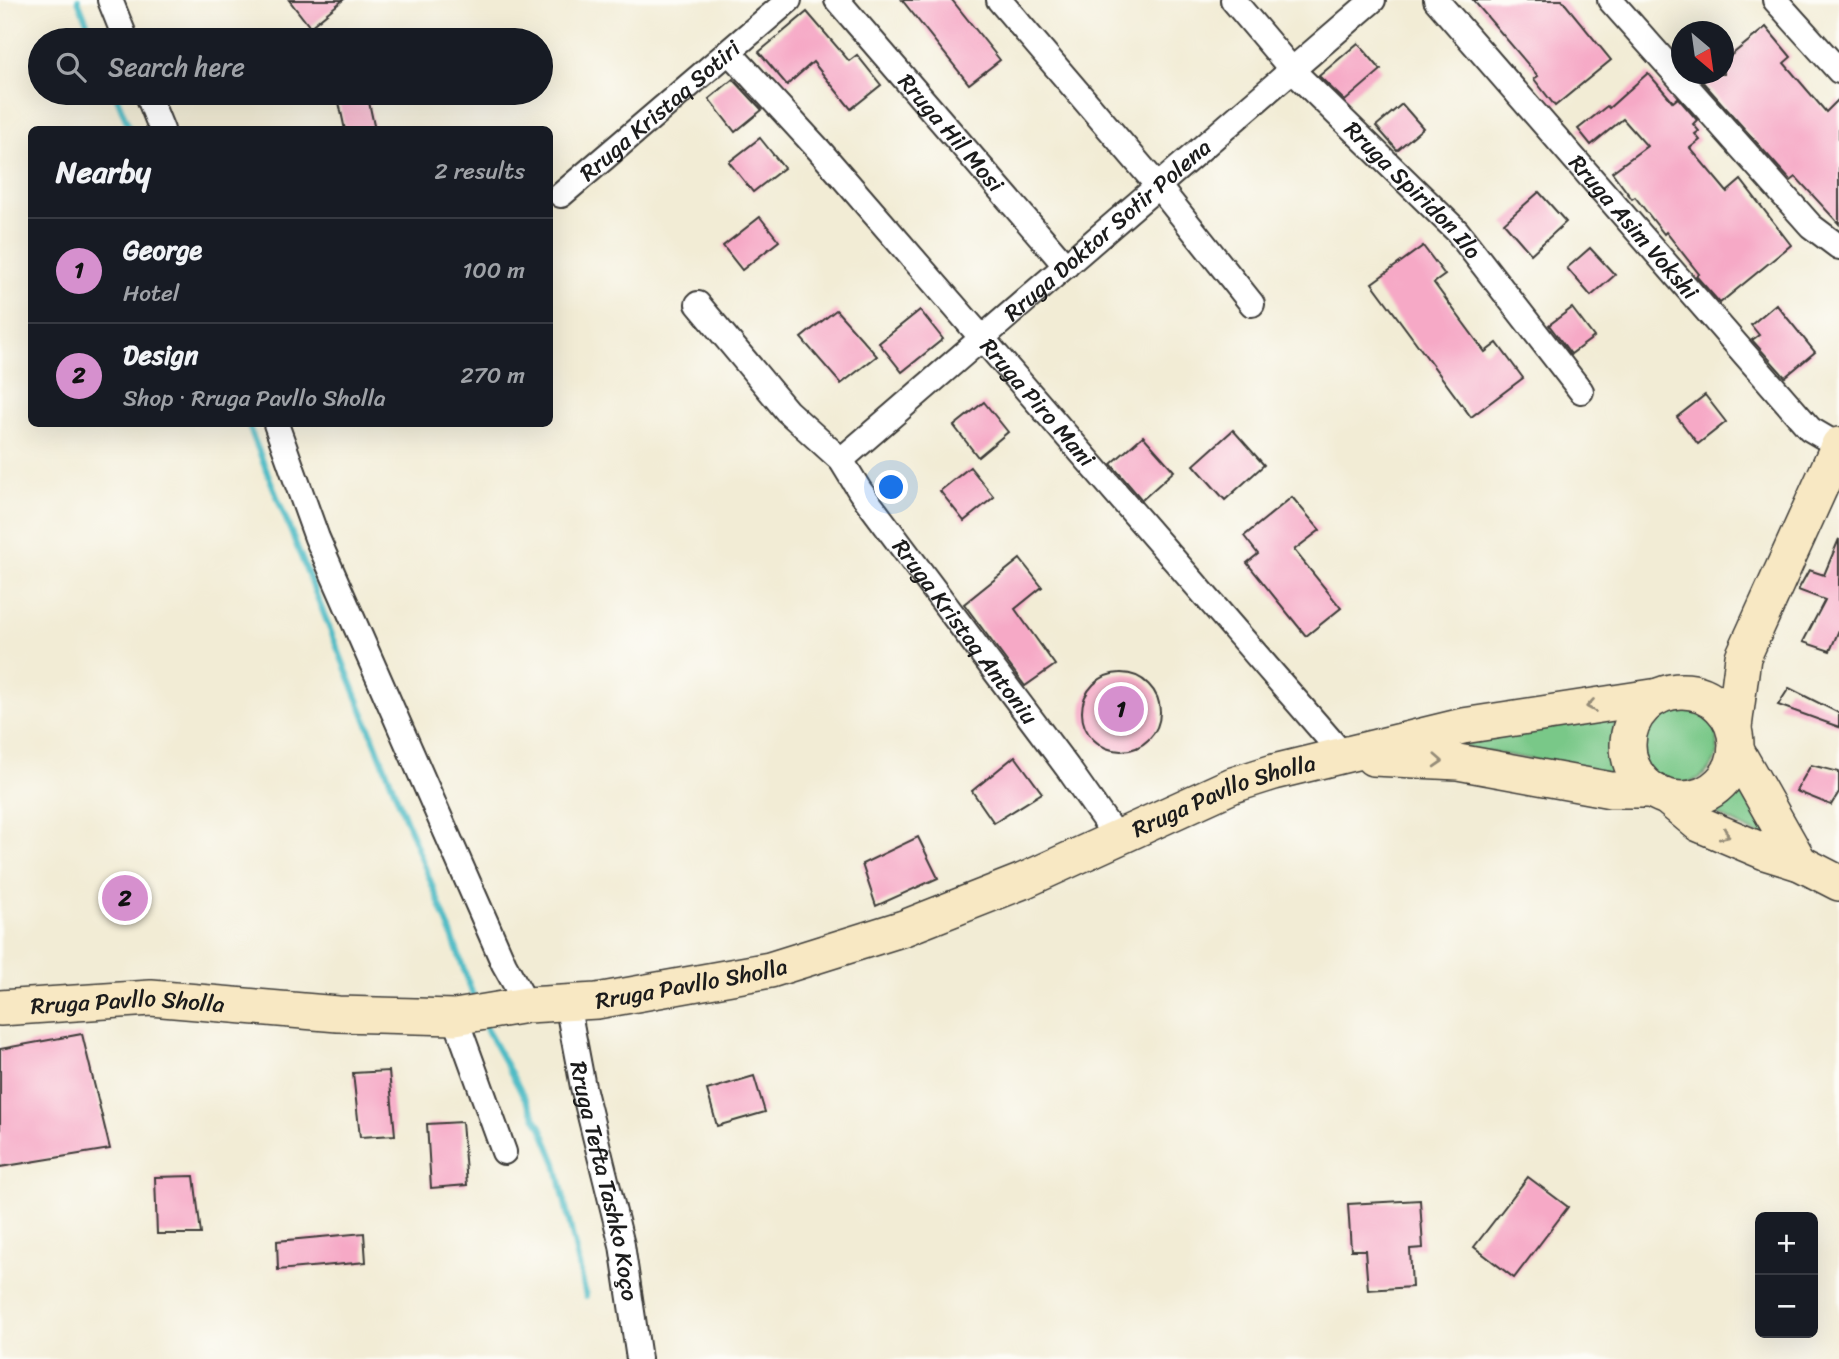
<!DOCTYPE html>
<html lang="en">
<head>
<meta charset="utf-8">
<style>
	body { margin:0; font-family:Sriracha,sans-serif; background:#242831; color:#f1f3f6 }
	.controls { position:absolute; right:21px; bottom:21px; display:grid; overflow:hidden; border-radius:10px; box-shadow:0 7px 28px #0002 }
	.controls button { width:63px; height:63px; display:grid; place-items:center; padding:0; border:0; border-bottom:2px solid #363941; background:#171b24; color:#f1f3f6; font:35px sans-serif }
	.compass { position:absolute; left:1671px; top:21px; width:63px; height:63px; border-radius:50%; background:#171b24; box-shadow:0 7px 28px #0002; rotate:151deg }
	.you { position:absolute; left:892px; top:488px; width:24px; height:24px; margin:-18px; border:5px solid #fff; border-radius:50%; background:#1a73e8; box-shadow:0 0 0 10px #1a73e833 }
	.badge { display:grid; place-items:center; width:46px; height:46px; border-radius:50%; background:#d690ce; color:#111; font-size:23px; font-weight:700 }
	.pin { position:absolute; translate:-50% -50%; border:4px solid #fff; box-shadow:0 2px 7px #0006 }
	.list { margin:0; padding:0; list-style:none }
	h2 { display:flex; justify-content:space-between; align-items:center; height:91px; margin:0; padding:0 28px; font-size:30px }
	h2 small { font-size:23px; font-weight:400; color:#9ea1a6 }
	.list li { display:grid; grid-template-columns:46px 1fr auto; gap:21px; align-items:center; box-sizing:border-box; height:105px; padding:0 28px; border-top:2px solid #363941 }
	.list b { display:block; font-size:26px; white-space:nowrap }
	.list p { margin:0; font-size:23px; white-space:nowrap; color:#9ea1a6 }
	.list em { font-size:23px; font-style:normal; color:#9ea1a6 }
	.icon { flex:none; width:38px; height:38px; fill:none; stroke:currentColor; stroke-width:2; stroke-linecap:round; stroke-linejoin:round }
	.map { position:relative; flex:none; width:1839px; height:1359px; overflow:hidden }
	.search { position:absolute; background:#171b24; box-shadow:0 7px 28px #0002; left:28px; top:28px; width:525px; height:77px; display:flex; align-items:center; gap:18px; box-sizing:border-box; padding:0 24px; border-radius:38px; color:#9ea1a6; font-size:26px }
	.panel { position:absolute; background:#171b24; box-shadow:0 7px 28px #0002; left:28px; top:126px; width:525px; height:301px; border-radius:10px }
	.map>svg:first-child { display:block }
	.green { fill:#79c888; stroke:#4a7252; stroke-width:2 }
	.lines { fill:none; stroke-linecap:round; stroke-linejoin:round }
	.stream { stroke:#4dbbc5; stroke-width:6 }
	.building { fill:#f6a9c6 }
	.street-casing { stroke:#3c3b38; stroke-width:28 }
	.secondary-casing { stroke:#3c3b38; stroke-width:38 }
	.street { stroke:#fff; stroke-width:24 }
	.secondary { stroke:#f8e8c3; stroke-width:35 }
	.oneway { stroke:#958c78 }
	.labels { text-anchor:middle; stroke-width:7; stroke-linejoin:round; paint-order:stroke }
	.street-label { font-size:23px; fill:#1c1c1c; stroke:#fdfcf7 }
</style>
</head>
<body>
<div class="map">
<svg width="1839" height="1359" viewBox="0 0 1839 1359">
	<rect width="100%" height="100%" fill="#fdfcf7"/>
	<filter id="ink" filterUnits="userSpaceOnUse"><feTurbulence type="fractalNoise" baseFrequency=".0143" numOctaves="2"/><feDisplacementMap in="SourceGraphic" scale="14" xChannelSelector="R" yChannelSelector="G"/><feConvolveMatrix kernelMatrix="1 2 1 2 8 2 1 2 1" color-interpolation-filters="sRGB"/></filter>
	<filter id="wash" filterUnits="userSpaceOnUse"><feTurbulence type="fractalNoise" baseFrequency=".00686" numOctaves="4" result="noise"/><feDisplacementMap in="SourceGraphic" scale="28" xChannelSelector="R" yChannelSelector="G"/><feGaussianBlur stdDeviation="1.57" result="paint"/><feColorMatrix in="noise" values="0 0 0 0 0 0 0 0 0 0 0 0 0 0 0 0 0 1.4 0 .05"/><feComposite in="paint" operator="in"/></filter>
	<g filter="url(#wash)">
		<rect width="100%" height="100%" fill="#f2ecd5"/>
		<g class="green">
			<circle cx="1679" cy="745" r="39"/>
			<path d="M1619,713C1609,738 1613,755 1627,777L1451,745Z"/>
			<path d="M1737,774L1777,844L1704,808L1726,792Z"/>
		</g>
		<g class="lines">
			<g class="stream">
				<path d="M78,0L94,40"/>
				<path d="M115,93L130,130"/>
				<path d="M248,424L450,930L475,1001"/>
				<path d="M484,1025L541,1127L556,1163L586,1296"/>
			</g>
		</g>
		<g id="blocks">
			<g class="building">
				<path d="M289,0H343L310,27Z"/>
				<path d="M902,0H952L1000,60L969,84Z"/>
				<path d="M1473,0H1562L1611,60L1555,106L1534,79L1538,76Z"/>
				<path d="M807,12L849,61L857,55L881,85L851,109L813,62L787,85L759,52Z"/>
				<path d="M1766,27L1791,57L1784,63L1826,112L1839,99V224L1796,177L1791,181L1701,80L1708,74H1724V61Z"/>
				<path d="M1358,43L1381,70L1345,101L1319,76Z"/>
				<path d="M1648,73L1673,102L1678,98L1697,120L1693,124L1699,131L1695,134L1700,140L1690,148L1727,192L1741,180L1791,245L1720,303L1696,276L1699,274L1666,232L1664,234L1635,197L1632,199L1612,172L1647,146L1623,119L1591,145L1578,129L1607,106L1609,108Z"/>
				<path d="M733,79L762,110L735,132L709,99Z"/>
				<path d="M337,93H367L375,130H345Z"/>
				<path d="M1402,104L1423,128L1397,150L1376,126Z"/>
				<path d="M760,138L784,168L753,192L729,162Z"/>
				<path d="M1539,192L1566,222L1531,254L1504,223Z"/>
				<path d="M760,217L779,241L742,270L723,246Z"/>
				<path d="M1423,246L1445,275L1434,283L1485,352L1497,343L1523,378L1471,417L1372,283Z"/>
				<path d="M1590,248L1615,275L1591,296L1567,268Z"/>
				<path d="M1776,304L1815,352L1785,377L1752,340L1759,335L1751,325Z"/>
				<path d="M1572,308L1594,337L1571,354L1549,325Z"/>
				<path d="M836,310L877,356L841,384L801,338Z"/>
				<path d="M920,310L943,339L902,372L879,343Z"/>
				<path d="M1705,395L1726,422L1698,444L1677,417Z"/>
				<path d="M984,402L1008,432L978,457L954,426Z"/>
				<path d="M1233,430L1264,465L1225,500L1194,465Z"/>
				<path d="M1143,436L1174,471L1142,500L1111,464Z"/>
				<path d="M970,467L994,497L964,521L940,491Z"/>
				<path d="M1292,497L1320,530L1294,550L1341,608L1306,636L1247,563L1258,554L1244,536Z"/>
				<path d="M1839,539V630L1830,651L1803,642L1825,600L1798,590L1809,570L1824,575Z"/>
				<path d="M1020,559L1042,587L1015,609L1055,665L1025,686L964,604Z"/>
				<circle cx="1121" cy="712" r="39"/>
				<path d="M1789,688L1839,713V727L1778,705Z"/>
				<path d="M1015,756L1042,793L994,823L972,791Z"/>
				<path d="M1811,765L1839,772V792L1831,805L1796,791Z"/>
				<path d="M918,837L938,878L876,906L862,864Z"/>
				<path d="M82,1034L110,1149L0,1167V1049Z"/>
				<path d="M389,1071L395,1135L360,1137L353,1073Z"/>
				<path d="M754,1076L765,1112L717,1126L707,1090Z"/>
				<path d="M462,1122L467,1185L431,1188L427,1124Z"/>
				<path d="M194,1176L201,1234H157L155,1177Z"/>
				<path d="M1528,1177L1568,1207L1514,1278L1474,1247Z"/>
				<path d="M1420,1200L1423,1248L1410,1249L1412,1287L1368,1290L1365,1250H1351L1348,1204Z"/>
				<path d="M364,1233L366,1262L278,1270L277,1241Z"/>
			</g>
		</g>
	</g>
	<g filter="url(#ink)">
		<use href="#blocks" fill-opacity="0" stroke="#3c3b38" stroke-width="2"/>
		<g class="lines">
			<defs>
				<g id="street">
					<path d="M110,0L126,40"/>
					<path id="s1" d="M837,0L1066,266"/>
					<path d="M999,0L1158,186L1252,304"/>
					<path id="s2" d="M1233,0L1293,71L1457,231L1581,391"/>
					<path id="s3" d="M1436,0L1810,429L1839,446"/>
					<path d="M1610,0L1811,226L1839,247"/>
					<path d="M1775,0L1839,71"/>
					<path id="s4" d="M729,52L819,150L1345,757"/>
					<path d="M147,93L162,130"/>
					<path id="s5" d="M561,195L789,0"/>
					<path id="s6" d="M698,304L787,411L841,460L860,491L1067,767L1117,838"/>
					<path d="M276,424L317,538L504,964L527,1005"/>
					<path id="s7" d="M841,460L1373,0"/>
					<path id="s8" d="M567,1003L583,1087L622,1245L639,1359"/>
					<path d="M455,1017L504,1152"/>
				</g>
				<g id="secondary">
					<circle cx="1682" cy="745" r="54"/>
					<path d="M1734,727L1743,657L1839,445"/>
					<path d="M1736,750L1800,863"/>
					<path d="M1373,758L1458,762L1611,790H1650"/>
					<path d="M1668,798L1699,824L1765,852L1800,863L1839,883"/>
					<path id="s9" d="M0,1008L151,998L338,1014L455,1017L527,1005L597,1001L770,970L904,928L1023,881L1233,785L1274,772L1463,726L1659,696"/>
				</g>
			</defs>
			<use href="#street" class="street-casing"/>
			<use href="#secondary" class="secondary-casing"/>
			<use href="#street" class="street"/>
			<use href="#secondary" class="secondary"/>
		</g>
		<defs><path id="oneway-chevron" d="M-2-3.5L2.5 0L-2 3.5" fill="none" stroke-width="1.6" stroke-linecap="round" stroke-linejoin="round" transform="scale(1.75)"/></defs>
		<g class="oneway">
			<use href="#oneway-chevron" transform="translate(1591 706) rotate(171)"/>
			<use href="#oneway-chevron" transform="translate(1438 761) rotate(3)"/>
			<use href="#oneway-chevron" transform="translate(1725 835) rotate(24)"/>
		</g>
	</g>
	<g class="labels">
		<g class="street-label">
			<text dy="8" stroke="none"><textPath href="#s5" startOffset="130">Rruga Kristaq Sotiri</textPath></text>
			<text dy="8" stroke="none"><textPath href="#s1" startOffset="175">Rruga Hil Mosi</textPath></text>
			<text dy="8" stroke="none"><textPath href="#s2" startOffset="262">Rruga Spiridon Ilo</textPath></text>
			<text dy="8" stroke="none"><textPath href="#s3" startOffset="301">Rruga Asim Vokshi</textPath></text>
			<text dy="8" stroke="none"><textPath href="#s7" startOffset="352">Rruga Doktor Sotir Polena</textPath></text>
			<text dy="8" stroke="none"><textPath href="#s4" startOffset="467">Rruga Piro Mani</textPath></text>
			<text dy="8" stroke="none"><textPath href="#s6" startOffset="424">Rruga Kristaq Antoniu</textPath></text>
			<text dy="8" stroke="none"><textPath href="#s9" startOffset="1262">Rruga Pavllo Sholla</textPath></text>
			<text dy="8" stroke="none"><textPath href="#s9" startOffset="695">Rruga Pavllo Sholla</textPath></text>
			<text dy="8" stroke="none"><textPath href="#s9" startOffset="128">Rruga Pavllo Sholla</textPath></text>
			<text dy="8" stroke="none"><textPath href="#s8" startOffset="182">Rruga Tefta Tashko Koço</textPath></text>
		</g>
	</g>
</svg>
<div class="controls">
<button>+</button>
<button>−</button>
</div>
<svg class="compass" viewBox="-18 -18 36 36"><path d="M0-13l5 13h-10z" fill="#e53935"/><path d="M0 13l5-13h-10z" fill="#9ea1a6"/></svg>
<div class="you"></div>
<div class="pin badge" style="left:1121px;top:709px">1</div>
<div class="pin badge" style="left:125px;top:898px">2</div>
<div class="search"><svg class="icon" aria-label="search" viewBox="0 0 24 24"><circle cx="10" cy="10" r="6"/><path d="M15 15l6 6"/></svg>Search here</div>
<section class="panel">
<h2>Nearby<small>2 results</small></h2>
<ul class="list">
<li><span class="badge">1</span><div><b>George</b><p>Hotel</p></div><em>100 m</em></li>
<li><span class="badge">2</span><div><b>Design</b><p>Shop · Rruga Pavllo Sholla</p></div><em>270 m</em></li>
</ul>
</section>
</div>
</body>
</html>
